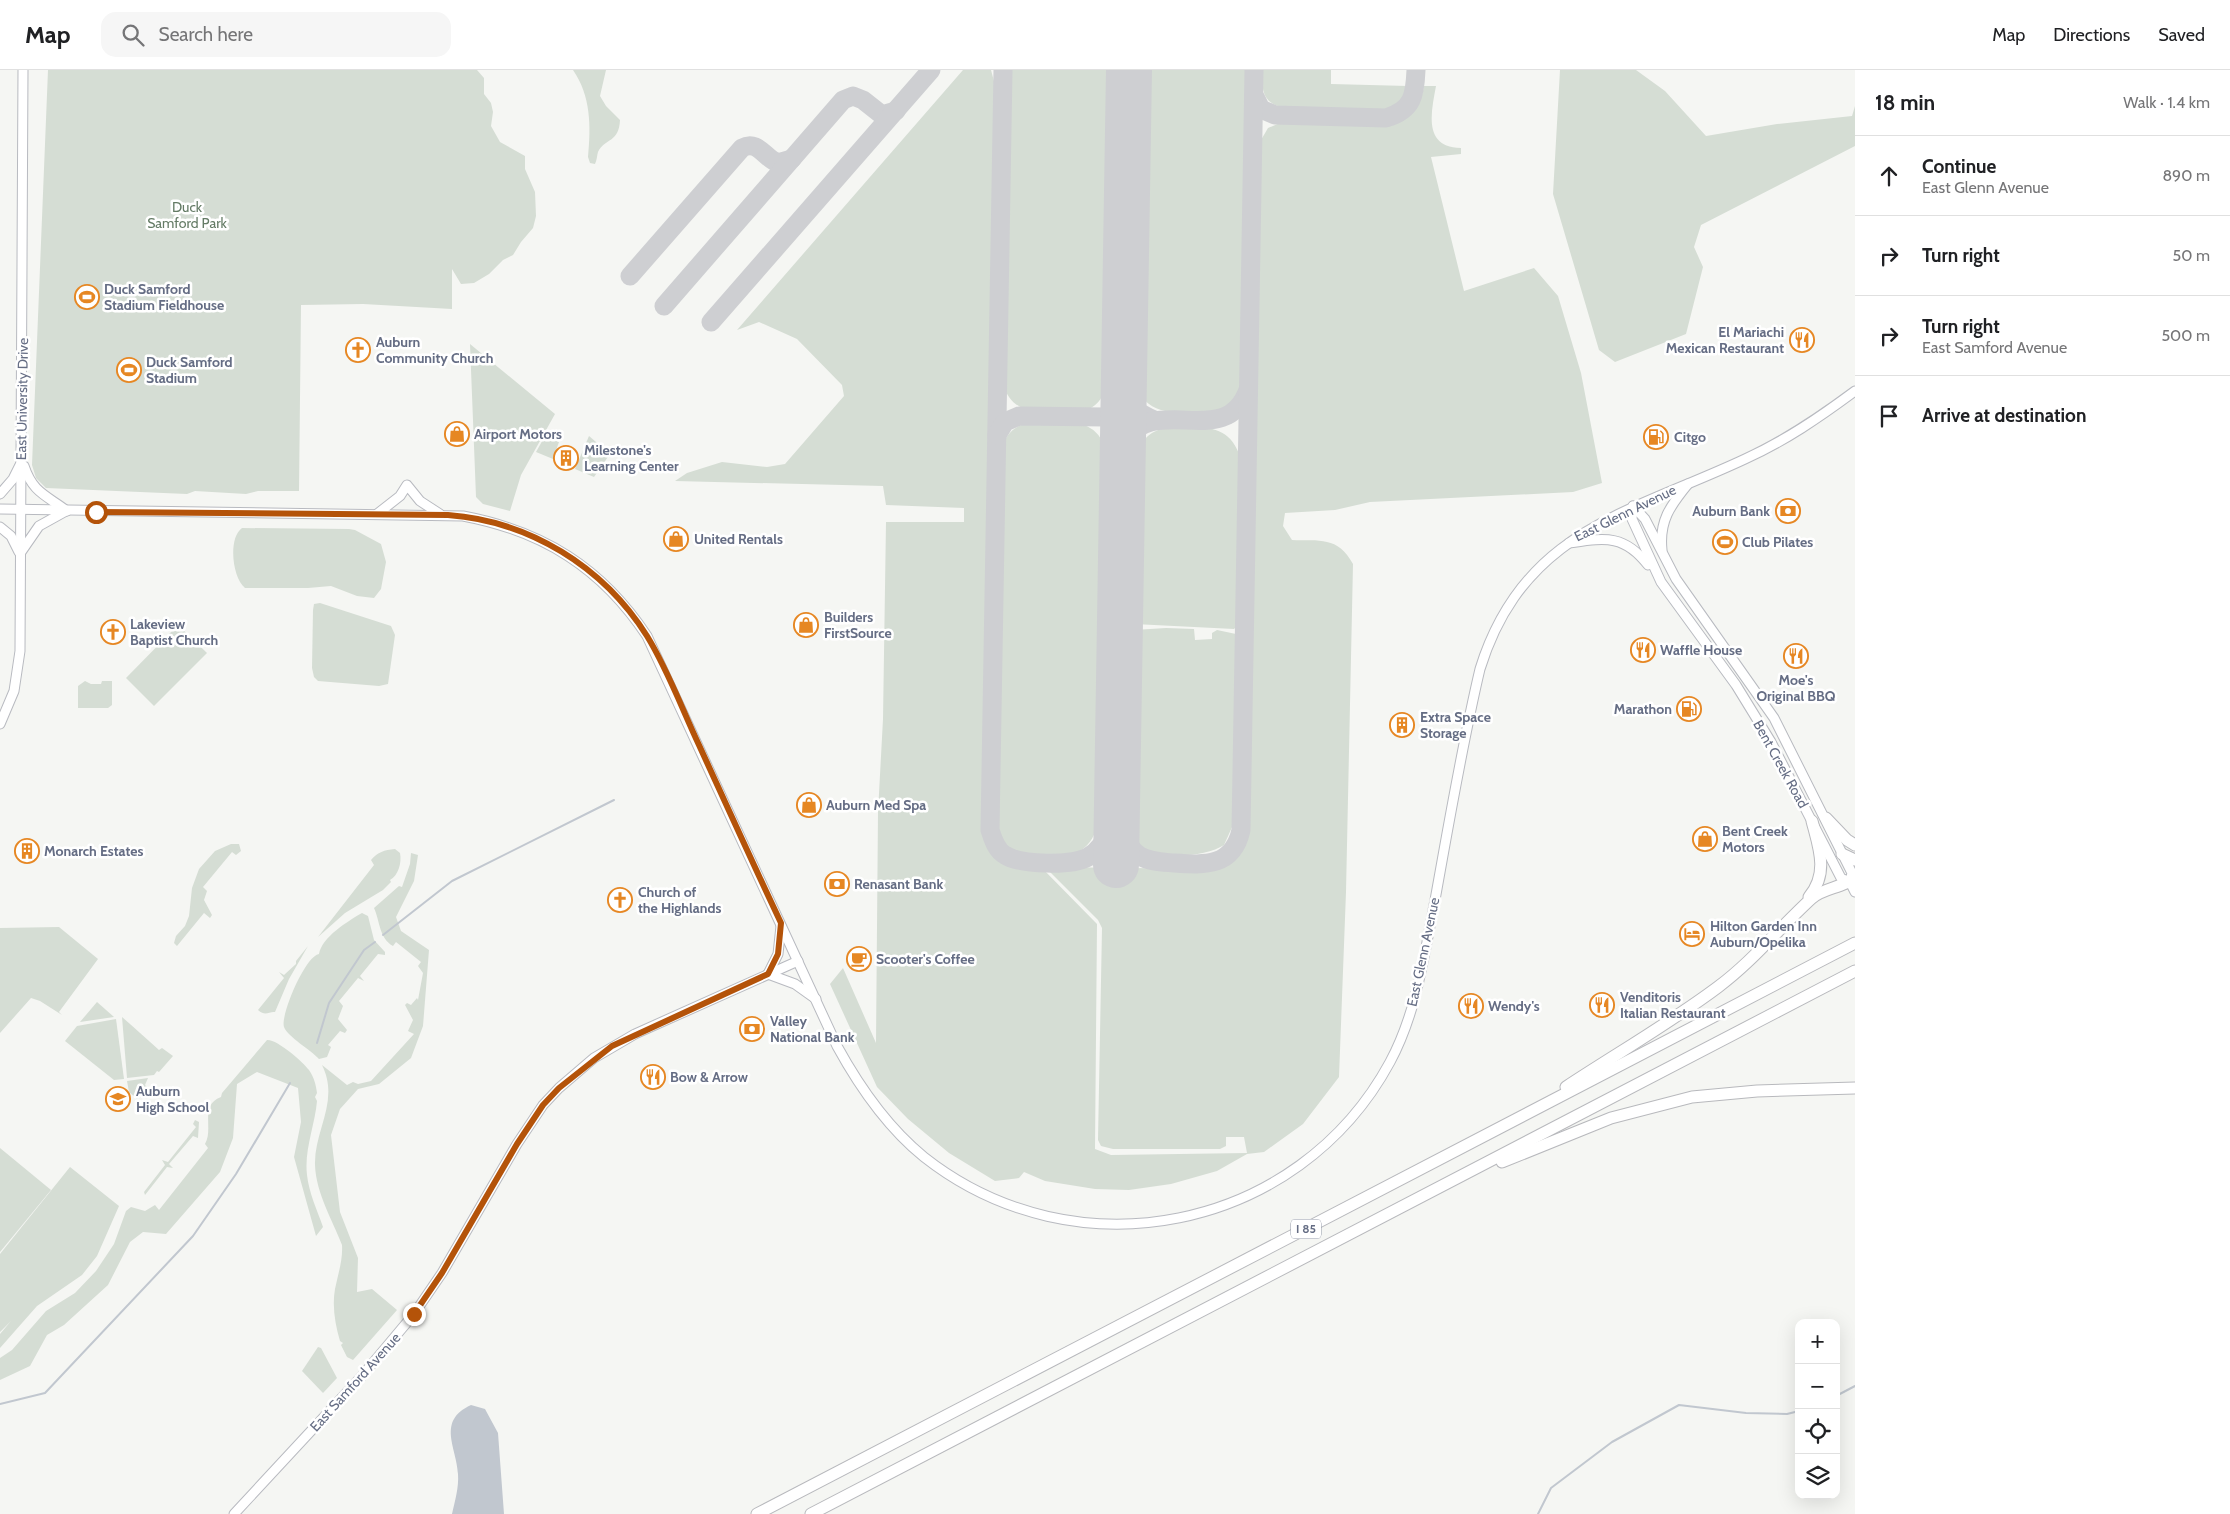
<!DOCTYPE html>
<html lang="en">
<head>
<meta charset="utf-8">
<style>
	body { margin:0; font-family:Cabin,sans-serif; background:#f6f6f6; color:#202124 }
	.controls { position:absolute; right:15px; bottom:15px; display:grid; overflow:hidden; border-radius:10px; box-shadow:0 5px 20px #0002 }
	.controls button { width:45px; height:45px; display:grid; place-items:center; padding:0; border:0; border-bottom:1px solid #e0e0e0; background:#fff; color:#202124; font:25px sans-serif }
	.stop { position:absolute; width:15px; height:15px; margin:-11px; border:4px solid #b45309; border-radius:50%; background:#fff }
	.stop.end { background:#b45309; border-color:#fff; box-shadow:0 1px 5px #0008 }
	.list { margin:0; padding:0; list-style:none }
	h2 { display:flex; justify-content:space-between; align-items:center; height:65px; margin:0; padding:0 20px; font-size:21px }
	h2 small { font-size:16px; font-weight:400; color:#757577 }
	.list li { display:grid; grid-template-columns:32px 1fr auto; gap:15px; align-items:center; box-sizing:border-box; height:80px; padding:0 20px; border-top:1px solid #e0e0e0 }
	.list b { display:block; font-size:19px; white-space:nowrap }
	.list p { margin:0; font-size:16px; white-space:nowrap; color:#757577 }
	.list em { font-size:16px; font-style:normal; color:#757577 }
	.icon { flex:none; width:28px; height:28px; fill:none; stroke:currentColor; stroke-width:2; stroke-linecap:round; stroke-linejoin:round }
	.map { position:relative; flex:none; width:1855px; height:1444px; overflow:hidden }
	header { display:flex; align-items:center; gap:30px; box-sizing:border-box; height:70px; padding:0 25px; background:#fff; border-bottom:1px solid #e0e0e0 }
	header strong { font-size:24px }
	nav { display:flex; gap:28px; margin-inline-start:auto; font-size:18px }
	.search { width:350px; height:45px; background:#f6f6f6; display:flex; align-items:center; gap:12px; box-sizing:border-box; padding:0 18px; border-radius:15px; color:#757577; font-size:19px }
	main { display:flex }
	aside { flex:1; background:#fff }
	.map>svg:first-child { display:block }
	.green { fill:#d5ddd4 }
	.water { fill:#c1c7cf }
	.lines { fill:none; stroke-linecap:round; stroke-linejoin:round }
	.stream { stroke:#c1c7cf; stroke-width:2 }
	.taxiway { stroke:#cecfd2; stroke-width:19 }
	.runway { stroke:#cecfd2; stroke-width:46 }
	.secondary-casing { stroke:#b8bac0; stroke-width:11 }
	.highway-casing { stroke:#b8b9bd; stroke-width:13 }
	.secondary { stroke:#fff; stroke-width:9 }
	.highway { stroke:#fff; stroke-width:11 }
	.route { stroke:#b45309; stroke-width:6 }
	.labels { text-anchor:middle; stroke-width:5; stroke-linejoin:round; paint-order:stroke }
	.shield { fill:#fff; stroke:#9399a9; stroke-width:1 }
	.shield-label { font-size:12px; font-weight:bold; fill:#656d84 }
	.park-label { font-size:14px; fill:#647b65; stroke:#fff }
	.poi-label { font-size:14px; font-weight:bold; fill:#656d84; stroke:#fff; text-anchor:start }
	.street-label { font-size:14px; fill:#656d84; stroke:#fff }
</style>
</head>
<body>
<header>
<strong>Map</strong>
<div class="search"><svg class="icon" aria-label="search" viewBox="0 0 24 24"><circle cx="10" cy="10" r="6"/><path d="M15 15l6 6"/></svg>Search here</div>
<nav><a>Map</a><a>Directions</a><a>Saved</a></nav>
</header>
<main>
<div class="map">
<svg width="1855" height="1444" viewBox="0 0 1855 1444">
	<rect width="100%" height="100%" fill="#f5f6f3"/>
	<g class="green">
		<path d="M48,0H477L484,8V24L491,33L493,42L491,56L500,72L525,86V99L535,122L536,146L533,158L521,172L513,185L503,190L489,204L474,213L461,214L452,199V239L363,234L301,235L299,421H258L246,424L195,421L187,424L46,418L36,408L32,395Z"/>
		<path d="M573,0H606L600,26L606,36L620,50C619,73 605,68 598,82C597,85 597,90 595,94L590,93L588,87C591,56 591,26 573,0Z"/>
		<path d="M963,0H991L995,15L996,73L984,760C990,792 1012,796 1041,797L1097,854L1095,1079L1111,1085L1247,1083L1244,1067H1226V1076L1220,1079H1113L1101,1076L1098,1070L1102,858L1098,850L1049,801V797L1214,799L1236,785L1247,763L1261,70L1268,58L1280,53L1383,55C1407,53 1420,39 1424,16H1436C1431,43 1423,77 1461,78V84L1431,87L1464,221L1534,198L1558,226L1581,303L1602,413L1573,422L1370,432L1335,440L1285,443L1283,456L1292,470C1319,471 1338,466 1353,494L1346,822L1339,1007L1303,1054L1264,1082L1247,1084L1217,1101L1171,1114L1129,1120L1095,1119L1045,1111L1024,1102L1019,1108L995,1111L949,1083L908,1049L877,1017L830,914L843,898L876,973L878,742L883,649L886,452H964V438L886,435L883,416L675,411L687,403L722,392L767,397L785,394L844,326L842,315L797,269L759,252L737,260Z"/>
		<path d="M1008,0H1113L1107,316C1103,326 1099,334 1089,339C1079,344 1069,342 1058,342C1032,341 1012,343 1003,314Z"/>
		<path d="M1144,0H1247L1241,313C1239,320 1237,328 1231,334C1217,347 1164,347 1149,334C1142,329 1140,321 1138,314Z"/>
		<path d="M1262,0H1331V14L1408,16C1406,25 1403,33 1394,37C1379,44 1302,38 1281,37C1261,32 1262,17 1262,0Z"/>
		<path d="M1560,0H1636L1665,21L1706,66L1777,54L1852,46L1855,36V76L1701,155L1694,177L1703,197L1686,264L1615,292L1599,280L1553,124Z"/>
		<path d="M470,274L555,344L521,405L510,441L483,434L476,427Z"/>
		<path d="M1032,352C1062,353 1095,344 1106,380L1099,752C1095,764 1091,774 1080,781C1065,791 1018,790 1005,777C999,771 997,764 995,756L1001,378C1008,362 1015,355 1032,352Z"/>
		<path d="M1168,357C1197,358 1227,351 1239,384L1236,557L1234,559L1134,554L1137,384C1142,368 1151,361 1168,357Z"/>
		<path d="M545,366L559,372L553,389L536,382Z"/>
		<path d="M589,366L610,384L594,407L575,399Z"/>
		<path d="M242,458L349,459L355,460L381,474L386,492L381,519L374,528L357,526L331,516L308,518H245C232,507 228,468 242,458Z"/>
		<path d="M320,533L391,556L395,565L388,614L379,616L318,611L314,607L312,598L313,540L314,534Z"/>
		<path d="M178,555L207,583L154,636L126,608Z"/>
		<path d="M1166,558L1194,559L1195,570L1212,569V563L1217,560L1236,564L1233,755L1224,775C1206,787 1159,790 1141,777C1135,772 1133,765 1130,757L1134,560Z"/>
		<path d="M85,611L91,614H101L102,611H112V635L108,638H78V616Z"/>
		<path d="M231,774H239L241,781L236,785L232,782L203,817L207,821L204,830L212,845L210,848L204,843L177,876L174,873L176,866L185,856L189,846L192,818L199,799L215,781Z"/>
		<path d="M395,779L400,783C402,793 398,806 390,810L391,812L383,820L345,843L318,867L374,795L371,790C378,782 384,780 395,779Z"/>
		<path d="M411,783L418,785L414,811L396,847L401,861L429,880L423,956L411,988L379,1014L358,1019L340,1039L331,1065L340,1142L358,1188L357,1222L372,1219L397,1240L353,1290L347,1287L341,1275L343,1273L340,1271C335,1254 332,1236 335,1219C338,1204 343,1190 342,1175C332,1149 316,1123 315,1095C314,1060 340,1031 322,995L347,1015L353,1012L358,1014L371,1011L414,964L408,961L413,950L405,935L407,933L411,935L417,928L418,930L423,903L418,896L421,892L396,872L393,876C379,868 380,851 374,838L399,816L402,817L410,794Z"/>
		<path d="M362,843L368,846L374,870L385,882V885L378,884L360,906L364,911L358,908L339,931L343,936L338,949L347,960L345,963L340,961L328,975L331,977L327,987L319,989C311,980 288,967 284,957C280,946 305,886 319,884C322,867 348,851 362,843Z"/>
		<path d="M59,857L98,889L59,942L62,945L40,931L31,928L0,963V858Z"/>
		<path d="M308,876L289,909L275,942C269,941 266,947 258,940L284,908L279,902L284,905L296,894V891Z"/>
		<path d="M97,932L114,947L80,952Z"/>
		<path d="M122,947C138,961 147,969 159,980L162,978L173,986L159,1002L157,1001L154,1005L127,1008Z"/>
		<path d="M116,949L124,1009L114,1010L65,971L77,956Z"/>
		<path d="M267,970C277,969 303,992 309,1000C314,1007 316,1015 317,1023L315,1027L317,1031C315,1055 304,1080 307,1105C309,1123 317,1140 323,1157L316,1166L294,1087L301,1052L298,1018L257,1002L237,1014L233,1068L220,1102L166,1164L143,1162L130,1172L108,1215L64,1255L47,1265L30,1296L0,1310V1288L12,1280L46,1241L75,1223L96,1201L114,1174L126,1141L131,1137L145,1141L155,1135L159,1140L208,1078L205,1074C214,1059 199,1035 221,1027L222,1023Z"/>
		<path d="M148,1008L145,1015L147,1017L137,1029L129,1022L127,1011Z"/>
		<path d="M195,1050L199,1052L198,1068L193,1066L169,1094L173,1098L167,1097L145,1125L144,1122L165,1095L162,1090L168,1092L196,1057L193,1054Z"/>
		<path d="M0,1078L51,1120L0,1182Z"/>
		<path d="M70,1097L119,1136L97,1186L82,1205L37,1236L0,1278V1264L11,1251L0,1262V1184Z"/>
		<path d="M318,1277L321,1278L337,1308L323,1323L302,1301Z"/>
	</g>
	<path class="water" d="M471,1335L485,1339L498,1363L504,1444H452C455,1431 459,1417 458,1404C457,1378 436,1351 471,1335Z"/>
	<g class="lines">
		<g class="stream">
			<path d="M383,865L452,811L614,730"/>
			<path d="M317,973L329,933L364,880L375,872"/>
			<path d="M1836,1326L1855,1316"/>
			<path d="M0,1334L45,1323L193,1166L236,1104L290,1013"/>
			<path d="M1538,1444L1551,1418L1612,1372L1679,1335L1746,1343L1787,1344L1799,1341"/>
		</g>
		<g class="taxiway">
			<path d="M1003,0L990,760C993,769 996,780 1005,785C1020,795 1073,796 1088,787C1102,779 1108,764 1116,751"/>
			<path d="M1254,25L1261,39L1275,45L1386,48C1413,40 1415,25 1416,0"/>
			<path d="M630,206L742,78C758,69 765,89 778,93L792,89"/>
			<path d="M664,236L843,30L853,26L863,30L882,45L896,41"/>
			<path d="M711,252L931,0"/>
			<path d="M1124,321C1129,337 1138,343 1154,350"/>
			<path d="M997,365L1005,352L1019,346L1106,347L1115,341L1124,321"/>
			<path d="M1123,373C1155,321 1225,382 1248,320"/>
			<path d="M1116,751C1123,763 1128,779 1140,786C1150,792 1162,792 1174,793C1205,795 1233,797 1241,760L1254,0"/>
		</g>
		<path class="runway" d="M1116,795L1129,0"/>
		<defs>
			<g id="secondary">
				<path d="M24,396C33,423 46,425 67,441"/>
				<path d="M0,424L13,409L20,395"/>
				<path d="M1633,436L1632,449L1661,512L1736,615L1771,672L1841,808L1850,812L1855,822"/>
				<path d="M1633,436L1645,449L1676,509L1774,648L1852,803L1850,811"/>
				<path d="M0,439L463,446C543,461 602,498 647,566L837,976C860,1018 887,1057 924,1087C1075,1206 1298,1162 1390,992C1417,942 1424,885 1435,830C1449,753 1462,675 1480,599C1523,460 1630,443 1745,389C1785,371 1820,347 1855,321"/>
				<path d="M377,444L400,426L407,415L420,431L440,444"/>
				<path d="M0,457L11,466L19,482"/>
				<path d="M1569,473C1605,468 1624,464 1648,495"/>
				<path d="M1662,480C1659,451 1670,436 1688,414"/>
				<path d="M21,482L39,456L66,441"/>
				<path d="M0,654L14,621L20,581L23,0"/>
				<path d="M768,904L795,914L816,929"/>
				<path d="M768,904L778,884L781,856"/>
				<path d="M234,1444L362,1306L414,1244L442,1203L517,1074L543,1035L559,1018L594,988L635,964L798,891"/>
			</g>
			<g id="highway">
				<path d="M1826,748L1847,770L1855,775"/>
				<path d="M1842,784L1855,790"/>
				<path d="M1809,827C1829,803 1819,778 1812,751"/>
				<path d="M1566,1017C1616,984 1670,953 1718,917C1753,891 1780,857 1812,828C1825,817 1845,818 1855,806"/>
				<path d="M1502,1092L1611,1048L1692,1027L1757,1021L1855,1018"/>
				<path d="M757,1444L1855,873"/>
				<path d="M811,1444L1855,901"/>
			</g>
		</defs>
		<use href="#secondary" class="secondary-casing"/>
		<use href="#highway" class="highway-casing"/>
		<use href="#secondary" class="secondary"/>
		<use href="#highway" class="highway"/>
	</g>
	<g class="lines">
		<path class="route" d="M96,442L448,445C529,451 603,496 647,566C668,600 682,639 699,675C726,734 753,794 781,853L778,884L768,904L612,976L559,1018L543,1035L517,1074L442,1203L414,1244"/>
	</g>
	<defs>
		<symbol id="stadium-ring" viewBox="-11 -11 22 22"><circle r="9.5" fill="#fff" stroke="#e68723" stroke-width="1.5"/><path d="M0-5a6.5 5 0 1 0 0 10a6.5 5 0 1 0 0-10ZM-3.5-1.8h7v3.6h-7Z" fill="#e68723"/></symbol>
		<symbol id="restaurant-ring" viewBox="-11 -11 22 22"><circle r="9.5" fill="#fff" stroke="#e68723" stroke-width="1.5"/><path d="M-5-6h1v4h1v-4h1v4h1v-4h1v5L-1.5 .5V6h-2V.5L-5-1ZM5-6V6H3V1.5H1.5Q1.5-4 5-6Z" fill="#e68723"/></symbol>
		<symbol id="church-ring" viewBox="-11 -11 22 22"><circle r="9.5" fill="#fff" stroke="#e68723" stroke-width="1.5"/><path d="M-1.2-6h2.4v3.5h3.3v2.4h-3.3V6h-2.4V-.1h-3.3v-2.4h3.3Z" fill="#e68723"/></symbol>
		<symbol id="shop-ring" viewBox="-11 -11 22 22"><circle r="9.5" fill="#fff" stroke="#e68723" stroke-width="1.5"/><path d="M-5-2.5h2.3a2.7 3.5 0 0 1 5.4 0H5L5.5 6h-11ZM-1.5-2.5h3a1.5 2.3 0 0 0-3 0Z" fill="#e68723"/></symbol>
		<symbol id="fuel-ring" viewBox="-11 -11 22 22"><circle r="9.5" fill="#fff" stroke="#e68723" stroke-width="1.5"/><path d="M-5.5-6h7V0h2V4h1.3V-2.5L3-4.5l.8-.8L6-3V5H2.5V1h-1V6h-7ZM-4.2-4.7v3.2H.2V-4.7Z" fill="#e68723"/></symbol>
		<symbol id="building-ring" viewBox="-11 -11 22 22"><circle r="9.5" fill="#fff" stroke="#e68723" stroke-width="1.5"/><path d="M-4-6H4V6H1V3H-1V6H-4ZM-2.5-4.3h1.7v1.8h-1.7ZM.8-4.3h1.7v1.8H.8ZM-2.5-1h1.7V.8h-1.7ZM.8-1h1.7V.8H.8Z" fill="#e68723"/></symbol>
		<symbol id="bank-ring" viewBox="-11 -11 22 22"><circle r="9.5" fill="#fff" stroke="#e68723" stroke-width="1.5"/><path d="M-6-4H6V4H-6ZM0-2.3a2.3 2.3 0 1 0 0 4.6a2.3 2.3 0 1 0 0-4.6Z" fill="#e68723"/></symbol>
		<symbol id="hotel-ring" viewBox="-11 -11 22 22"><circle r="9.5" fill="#fff" stroke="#e68723" stroke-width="1.5"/><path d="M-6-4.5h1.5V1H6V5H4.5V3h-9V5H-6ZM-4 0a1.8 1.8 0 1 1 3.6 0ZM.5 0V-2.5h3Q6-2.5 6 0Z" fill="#e68723"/></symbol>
		<symbol id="cafe-ring" viewBox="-11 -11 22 22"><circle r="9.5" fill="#fff" stroke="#e68723" stroke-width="1.5"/><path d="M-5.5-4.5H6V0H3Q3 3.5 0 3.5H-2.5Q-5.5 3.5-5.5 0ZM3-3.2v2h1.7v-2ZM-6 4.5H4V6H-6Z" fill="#e68723"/></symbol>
		<symbol id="school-ring" viewBox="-11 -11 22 22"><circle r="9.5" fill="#fff" stroke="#e68723" stroke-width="1.5"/><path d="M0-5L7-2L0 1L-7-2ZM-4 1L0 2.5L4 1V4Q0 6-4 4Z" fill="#e68723"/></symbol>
	</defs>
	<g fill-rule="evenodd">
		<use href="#stadium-ring" x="73" y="213" width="28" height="28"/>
		<use href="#restaurant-ring" x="1788" y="256" width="28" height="28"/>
		<use href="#church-ring" x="344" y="266" width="28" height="28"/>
		<use href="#stadium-ring" x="115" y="286" width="28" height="28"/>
		<use href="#shop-ring" x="443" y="350" width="28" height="28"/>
		<use href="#fuel-ring" x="1642" y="353" width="28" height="28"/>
		<use href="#building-ring" x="552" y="374" width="28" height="28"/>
		<use href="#bank-ring" x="1774" y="427" width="28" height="28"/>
		<use href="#shop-ring" x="662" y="455" width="28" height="28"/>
		<use href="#stadium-ring" x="1711" y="458" width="28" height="28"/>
		<use href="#shop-ring" x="792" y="541" width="28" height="28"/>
		<use href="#church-ring" x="99" y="548" width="28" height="28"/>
		<use href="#restaurant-ring" x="1629" y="566" width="28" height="28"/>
		<use href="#restaurant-ring" x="1782" y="572" width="28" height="28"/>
		<use href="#fuel-ring" x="1675" y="625" width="28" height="28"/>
		<use href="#building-ring" x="1388" y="641" width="28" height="28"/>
		<use href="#shop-ring" x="795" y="721" width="28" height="28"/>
		<use href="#shop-ring" x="1691" y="755" width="28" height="28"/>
		<use href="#building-ring" x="13" y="767" width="28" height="28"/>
		<use href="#bank-ring" x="823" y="800" width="28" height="28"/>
		<use href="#church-ring" x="606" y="816" width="28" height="28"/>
		<use href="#hotel-ring" x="1678" y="850" width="28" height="28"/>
		<use href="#cafe-ring" x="845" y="875" width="28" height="28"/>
		<use href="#restaurant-ring" x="1588" y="921" width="28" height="28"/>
		<use href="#restaurant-ring" x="1457" y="922" width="28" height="28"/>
		<use href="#bank-ring" x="738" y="945" width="28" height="28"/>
		<use href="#restaurant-ring" x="639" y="993" width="28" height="28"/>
		<use href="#school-ring" x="104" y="1015" width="28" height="28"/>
	</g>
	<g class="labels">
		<rect class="shield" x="1291" y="1149.5" width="30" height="19" rx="4"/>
		<g class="shield-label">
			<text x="1306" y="1163">I 85</text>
		</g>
		<g class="park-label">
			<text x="187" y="142">Duck<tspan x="187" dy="16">Samford Park</tspan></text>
		</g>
		<g class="poi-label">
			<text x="104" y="224">Duck Samford<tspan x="104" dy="16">Stadium Fieldhouse</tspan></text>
			<text x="1784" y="267" text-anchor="end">El Mariachi<tspan x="1784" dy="16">Mexican Restaurant</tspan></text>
			<text x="376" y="277">Auburn<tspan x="376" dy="16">Community Church</tspan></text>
			<text x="146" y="297">Duck Samford<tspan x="146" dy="16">Stadium</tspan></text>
			<text x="474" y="369">Airport Motors</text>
			<text x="1674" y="372">Citgo</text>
			<text x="584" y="385">Milestone's<tspan x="584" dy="16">Learning Center</tspan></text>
			<text x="1770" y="446" text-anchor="end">Auburn Bank</text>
			<text x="694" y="474">United Rentals</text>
			<text x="1742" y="477">Club Pilates</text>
			<text x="824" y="552">Builders<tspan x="824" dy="16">FirstSource</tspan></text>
			<text x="130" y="559">Lakeview<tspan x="130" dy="16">Baptist Church</tspan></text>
			<text x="1660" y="585">Waffle House</text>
			<text x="1796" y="615" text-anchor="middle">Moe's<tspan x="1796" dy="16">Original BBQ</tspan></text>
			<text x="1672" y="644" text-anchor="end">Marathon</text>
			<text x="1420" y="652">Extra Space<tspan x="1420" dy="16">Storage</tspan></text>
			<text x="826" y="740">Auburn Med Spa</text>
			<text x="1722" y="766">Bent Creek<tspan x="1722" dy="16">Motors</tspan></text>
			<text x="44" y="786">Monarch Estates</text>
			<text x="854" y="819">Renasant Bank</text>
			<text x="638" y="827">Church of<tspan x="638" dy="16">the Highlands</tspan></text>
			<text x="1710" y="861">Hilton Garden Inn<tspan x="1710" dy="16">Auburn/Opelika</tspan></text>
			<text x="876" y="894">Scooter's Coffee</text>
			<text x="1620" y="932">Venditoris<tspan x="1620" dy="16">Italian Restaurant</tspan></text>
			<text x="1488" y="941">Wendy's</text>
			<text x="770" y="956">Valley<tspan x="770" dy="16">National Bank</tspan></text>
			<text x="670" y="1012">Bow &amp; Arrow</text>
			<text x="136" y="1026">Auburn<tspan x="136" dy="16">High School</tspan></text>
		</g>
		<g class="street-label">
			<text transform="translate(22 329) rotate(-89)" y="5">East University Drive</text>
			<text transform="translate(1625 443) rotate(-26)" y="5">East Glenn Avenue</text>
			<text transform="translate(1781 694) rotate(61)" y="5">Bent Creek Road</text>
			<text transform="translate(1423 882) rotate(-78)" y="5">East Glenn Avenue</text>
			<text transform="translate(355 1312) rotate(-48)" y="5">East Samford Avenue</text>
		</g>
	</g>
</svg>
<div class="controls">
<button>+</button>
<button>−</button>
<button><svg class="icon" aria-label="locate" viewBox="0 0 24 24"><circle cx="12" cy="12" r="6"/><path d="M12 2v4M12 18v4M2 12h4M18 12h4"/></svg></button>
<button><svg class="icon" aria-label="layers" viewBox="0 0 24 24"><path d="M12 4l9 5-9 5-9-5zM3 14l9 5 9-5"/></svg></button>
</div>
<div class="stop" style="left:96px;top:442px"></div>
<div class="stop end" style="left:414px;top:1244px"></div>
</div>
<aside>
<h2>18 min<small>Walk · 1.4 km</small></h2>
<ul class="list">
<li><svg class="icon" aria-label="ahead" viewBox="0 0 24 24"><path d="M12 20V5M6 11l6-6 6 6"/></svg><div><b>Continue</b><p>East Glenn Avenue</p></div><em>890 m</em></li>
<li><svg class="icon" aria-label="right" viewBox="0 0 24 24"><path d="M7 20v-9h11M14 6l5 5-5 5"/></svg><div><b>Turn right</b></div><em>50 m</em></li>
<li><svg class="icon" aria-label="right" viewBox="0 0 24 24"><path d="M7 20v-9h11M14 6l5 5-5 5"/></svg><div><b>Turn right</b><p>East Samford Avenue</p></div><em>500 m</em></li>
<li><svg class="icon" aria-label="arrive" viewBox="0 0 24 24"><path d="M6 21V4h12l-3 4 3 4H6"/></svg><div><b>Arrive at destination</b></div></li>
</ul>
</aside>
</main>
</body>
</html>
